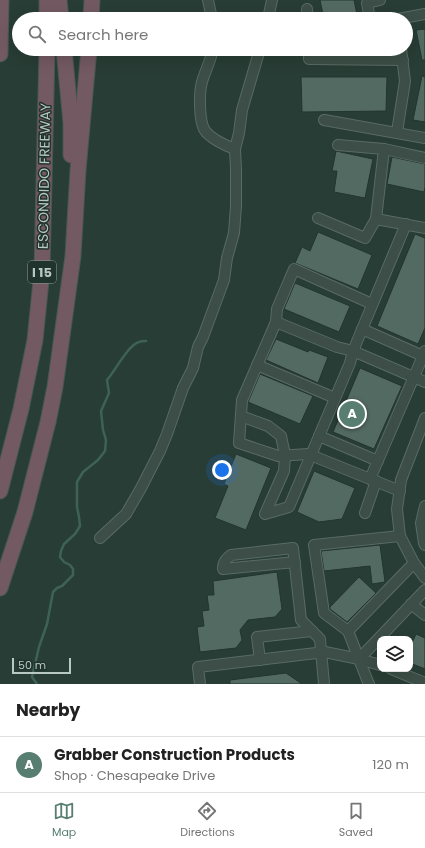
<!DOCTYPE html>
<html lang="en">
<head>
<meta charset="utf-8">
<style>
	body { margin:0; font-family:Poppins,sans-serif; background:#f2f2f2; color:#222 }
	.controls { position:absolute; right:12px; bottom:12px; display:grid; overflow:hidden; border-radius:8px; box-shadow:0 4px 16px #0002 }
	.controls button { width:36px; height:36px; display:grid; place-items:center; padding:0; border:0; border-bottom:1px solid #e0e0e0; background:#fff; color:#222; font:20px sans-serif }
	.scale { position:absolute; left:12px; bottom:10px; width:59px; box-sizing:border-box; padding-left:4px; border:2px solid #b8c8c3; border-top:0; font-size:11px; line-height:14px; white-space:nowrap; color:#b8c8c3; -webkit-text-stroke:3px #20332c; paint-order:stroke }
	.you { position:absolute; left:222px; top:470px; width:14px; height:14px; margin:-10px; border:3px solid #fff; border-radius:50%; background:#1a73e8; box-shadow:0 0 0 6px #1a73e833 }
	.badge { display:grid; place-items:center; width:26px; height:26px; border-radius:50%; background:#577e70; color:#fff; font-size:13px; font-weight:700 }
	.pin { position:absolute; translate:-50% -50%; border:2px solid #fff; box-shadow:0 1px 4px #0006 }
	.list { margin:0; padding:0; list-style:none }
	h2 { display:flex; justify-content:space-between; align-items:center; height:52px; margin:0; padding:0 16px; font-size:17px }
	h2 small { font-size:13px; font-weight:400; color:#767676 }
	.list li { display:grid; grid-template-columns:26px 1fr auto; gap:12px; align-items:center; box-sizing:border-box; height:56px; padding:0 16px; border-top:1px solid #e0e0e0 }
	.list b { display:block; font-size:15px; white-space:nowrap }
	.list p { margin:0; font-size:13px; white-space:nowrap; color:#767676 }
	.list em { font-size:13px; font-style:normal; color:#767676 }
	.icon { flex:none; width:22px; height:22px; fill:none; stroke:currentColor; stroke-width:2; stroke-linecap:round; stroke-linejoin:round }
	.map { position:relative; flex:none; width:425px; height:684px; overflow:hidden }
	.search { position:absolute; background:#fff; box-shadow:0 4px 16px #0002; left:12px; right:12px; top:12px; height:44px; display:flex; align-items:center; gap:10px; box-sizing:border-box; padding:0 14px; border-radius:22px; color:#767676; font-size:15px }
	.sheet { height:108px; background:#fff }
	nav { display:flex; justify-content:space-around; align-items:center; box-sizing:border-box; height:56px; border-top:1px solid #e0e0e0; background:#fff; font-size:11px; color:#767676 }
	nav a { display:grid; justify-items:center; gap:2px }
	nav .on { color:#577e70 }
	.map>svg:first-child { display:block }
	.lines { fill:none; stroke-linecap:round; stroke-linejoin:round }
	.stream { stroke:#3e6255; stroke-width:2.5 }
	.building { fill:#536a62; stroke:#22352e }
	.minor-casing { stroke:#596b65; stroke-width:12 }
	.highway-casing { stroke:#465852; stroke-width:17 }
	.minor { stroke:#3c4e47; stroke-width:10 }
	.highway { stroke:#735962; stroke-width:15 }
	.labels { text-anchor:middle; stroke-width:3; stroke-linejoin:round; paint-order:stroke }
	.shield { fill:#20332c; stroke:#8a9b96; stroke-width:1 }
	.shield-label { font-size:13px; font-weight:bold; fill:#b8c8c3 }
	.street-label { font-size:14px; fill:#b8c8c3; stroke:#20332c }
</style>
</head>
<body>
<div class="map">
<svg width="425" height="684" viewBox="0 0 425 684">
	<rect width="100%" height="100%" fill="#283d35"/>
	<g class="lines">
		<path class="stream" d="M37,684L32,677L39,647L47,624L53,592L57,588L62,586L73,575V569L70,565L64,562L60,557L61,551L64,544L75,534L80,526L79,517L77,507V482L83,472L98,460L105,451L106,440L103,430L101,411L109,393L107,380C115,371 128,345 139,342C141,341 144,341 146,341"/>
	</g>
	<g class="building">
		<path d="M320,0H354L358,19H324Z"/>
		<path d="M425,29V60H422L416,30Z"/>
		<path d="M422,76L425,77V122L413,120Z"/>
		<path d="M301,77H387L386,111L302,112Z"/>
		<path d="M336,151L373,159L365,198L334,192L337,171H332Z"/>
		<path d="M392,157L425,164V187L424,192L387,184Z"/>
		<path d="M318,232L372,255L358,289L295,263L302,247L310,251Z"/>
		<path d="M415,234L425,238V328L418,344L377,326Z"/>
		<path d="M295,283L350,306L339,332L284,309Z"/>
		<path d="M276,339L308,352L309,350L328,357L318,383L266,360Z"/>
		<path d="M360,368L402,386L374,449L333,432Z"/>
		<path d="M260,374L313,396L300,424L248,402Z"/>
		<path d="M236,454L271,468L246,530L215,518L228,486L224,484Z"/>
		<path d="M314,471L355,488L342,519L319,522L297,512Z"/>
		<path d="M380,545L385,582L372,584L370,566L324,571L321,551Z"/>
		<path d="M277,572L282,609L275,617L248,620L240,630L242,640L236,648L200,652L197,627L204,626L202,611L209,610L207,595H214L213,581Z"/>
		<path d="M359,577L376,593L347,622L330,609V607Z"/>
		<path d="M416,634L425,638V669L410,663V642L412,643Z"/>
		<path d="M286,673L302,684H230V680Z"/>
	</g>
	<g class="lines">
		<defs>
			<g id="minor">
				<path d="M208,0L212,19"/>
				<path d="M307,9L308,19"/>
				<path d="M268,19L272,0"/>
				<path d="M370,19L367,3L380,0"/>
				<path d="M398,19L425,14"/>
				<path d="M213,49C211,60 205,71 202,82C199,92 199,119 204,129C209,138 226,146 235,149"/>
				<path d="M309,49V59L403,60"/>
				<path d="M324,120L425,138"/>
				<path d="M397,132L405,81L401,49"/>
				<path d="M338,145L384,149L376,219"/>
				<path d="M384,149L425,158"/>
				<path d="M318,218L365,238L376,219L425,228"/>
				<path d="M372,304L294,269L277,309L276,322L242,400L239,443L278,456L308,454L400,491"/>
				<path d="M276,322L337,347L353,351L425,382"/>
				<path d="M362,329L423,356"/>
				<path d="M257,365L335,398"/>
				<path d="M241,416L268,426L281,436L285,455L284,471L265,514L289,507L350,363L353,351L406,224"/>
				<path d="M425,418L401,480L397,509L400,536L414,563L425,578"/>
				<path d="M319,436L378,461"/>
				<path d="M370,479L425,351"/>
				<path d="M425,506L421,523L424,543L425,545"/>
				<path d="M365,513L376,481"/>
				<path d="M100,538L126,514L141,488L160,451L167,434L183,388L193,368L198,347L203,337L224,280L227,258L234,233L236,206V169L235,149L239,133L242,110L260,49"/>
				<path d="M295,562L223,569C223,562 226,559 231,555L293,548L301,620L320,639L324,684"/>
				<path d="M411,604L425,615"/>
				<path d="M348,631L324,613L314,545L400,536"/>
				<path d="M359,659L425,590"/>
				<path d="M260,660L257,637L312,631"/>
				<path d="M391,669L425,683"/>
				<path d="M200,684L198,667L325,652L359,659L380,665"/>
				<path d="M369,684L368,682L348,631L414,563"/>
			</g>
			<g id="highway">
				<path d="M59,0L61,19"/>
				<path d="M47,19V0"/>
				<path d="M91,19L92,0"/>
				<path d="M64,49L71,123V155"/>
				<path d="M0,54L1,0"/>
				<path d="M0,491L21,409L35,340L42,271L47,49"/>
				<path d="M0,588L25,512L48,422L55,387L73,256L78,170L89,49"/>
			</g>
		</defs>
		<use href="#minor" class="minor-casing"/>
		<use href="#highway" class="highway-casing"/>
		<use href="#minor" class="minor"/>
		<use href="#highway" class="highway"/>
	</g>
	<g class="labels">
		<rect class="shield" x="28" y="261" width="28" height="22" rx="3"/>
		<g class="shield-label">
			<text x="42" y="277">I 15</text>
		</g>
		<g class="street-label">
			<text transform="translate(44 176) rotate(-89)" y="5">ESCONDIDO FREEWAY</text>
		</g>
	</g>
</svg>
<div class="controls">
<button><svg class="icon" aria-label="layers" viewBox="0 0 24 24"><path d="M12 4l9 5-9 5-9-5zM3 14l9 5 9-5"/></svg></button>
</div>
<div class="scale">50 m</div>
<div class="you"></div>
<div class="pin badge" style="left:352px;top:414px">A</div>
<div class="search"><svg class="icon" aria-label="search" viewBox="0 0 24 24"><circle cx="10" cy="10" r="6"/><path d="M15 15l6 6"/></svg>Search here</div>
</div>
<section class="sheet">
<h2>Nearby<small></small></h2>
<ul class="list">
<li><span class="badge">A</span><div><b>Grabber Construction Products</b><p>Shop · Chesapeake Drive</p></div><em>120 m</em></li>
</ul>
</section>
<nav>
<a class="on"><svg class="icon" aria-label="map" viewBox="0 0 24 24"><path d="M3 6l6-2 6 2 6-2v14l-6 2-6-2-6 2zM9 4v14M15 6v14"/></svg>Map</a>
<a><svg class="icon" aria-label="directions" viewBox="0 0 24 24"><path d="M12 3l9 9-9 9-9-9zM9 14v-3h6M13 9l2 2-2 2"/></svg>Directions</a>
<a><svg class="icon" aria-label="saved" viewBox="0 0 24 24"><path d="M7 4h10v16l-5-4-5 4z"/></svg>Saved</a>
</nav>
</body>
</html>
